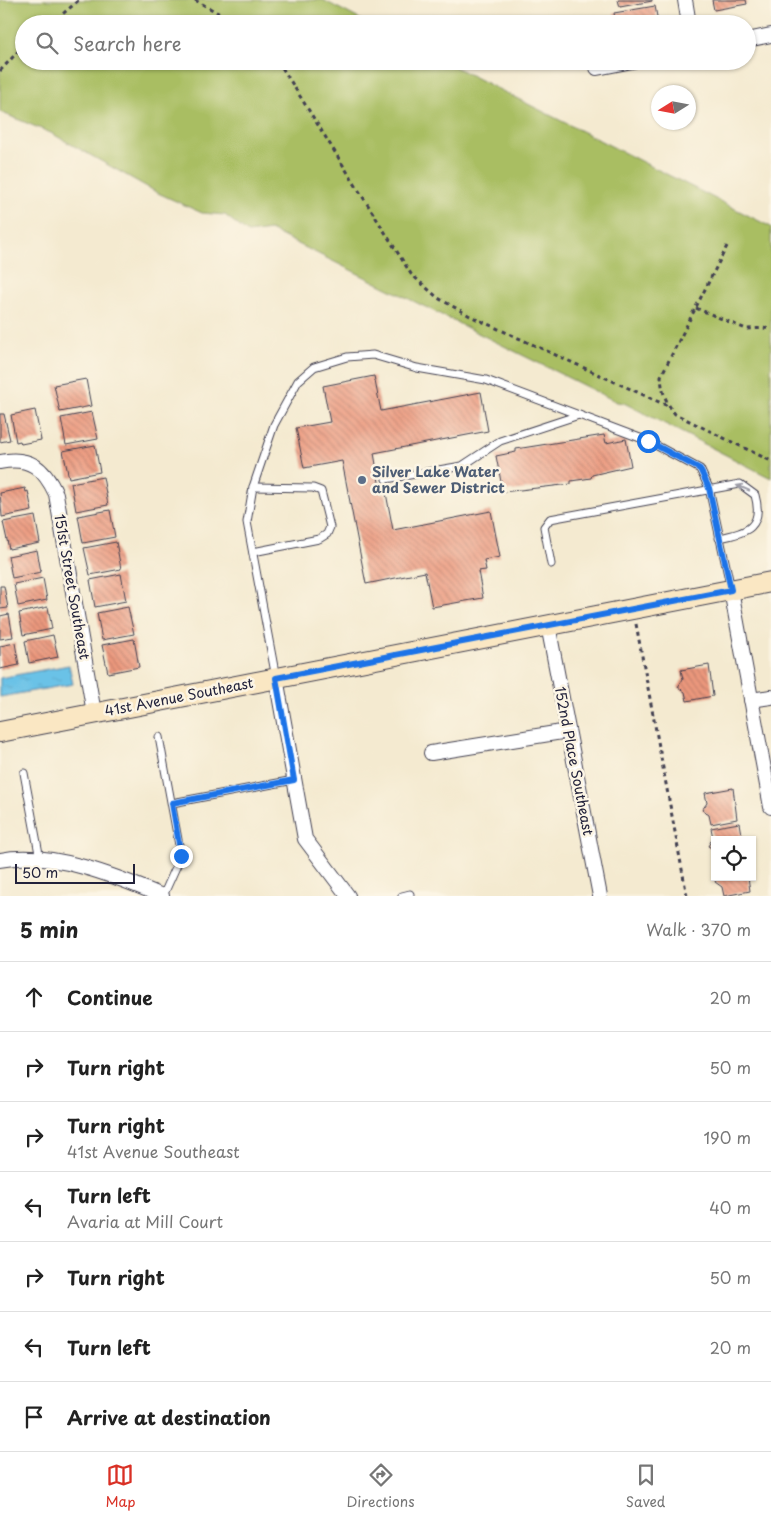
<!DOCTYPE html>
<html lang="en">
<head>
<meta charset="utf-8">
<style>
	body { margin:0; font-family:"Playpen Sans",sans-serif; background:#f6f6f6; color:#222 }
	.controls { position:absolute; right:15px; bottom:15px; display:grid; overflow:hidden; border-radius:0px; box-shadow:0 1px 4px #0004 }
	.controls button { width:45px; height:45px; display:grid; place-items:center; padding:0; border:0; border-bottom:1px solid #e0e0e0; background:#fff; color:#222; font:25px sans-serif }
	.compass { position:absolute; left:651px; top:85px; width:45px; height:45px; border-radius:50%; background:#fff; box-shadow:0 1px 4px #0004; rotate:259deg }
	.scale { position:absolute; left:15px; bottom:12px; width:120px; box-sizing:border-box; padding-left:5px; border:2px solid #22223b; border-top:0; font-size:14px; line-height:18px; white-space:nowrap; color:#22223b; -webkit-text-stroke:4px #fcf5e5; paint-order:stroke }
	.stop { position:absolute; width:15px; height:15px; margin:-11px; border:4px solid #1a73e8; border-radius:50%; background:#fff }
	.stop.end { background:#1a73e8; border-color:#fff; box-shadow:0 1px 5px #0008 }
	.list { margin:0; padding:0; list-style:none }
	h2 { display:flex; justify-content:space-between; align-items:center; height:65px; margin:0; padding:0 20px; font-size:21px }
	h2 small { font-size:16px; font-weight:400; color:#767676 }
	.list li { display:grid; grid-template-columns:32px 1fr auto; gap:15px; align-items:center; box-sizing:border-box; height:70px; padding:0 20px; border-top:1px solid #e0e0e0 }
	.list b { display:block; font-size:19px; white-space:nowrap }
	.list p { margin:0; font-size:16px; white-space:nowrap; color:#767676 }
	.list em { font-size:16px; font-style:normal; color:#767676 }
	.icon { flex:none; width:28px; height:28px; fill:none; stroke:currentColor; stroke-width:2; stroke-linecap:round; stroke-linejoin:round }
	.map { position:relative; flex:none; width:771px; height:896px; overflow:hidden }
	.search { position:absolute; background:#fff; box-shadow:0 1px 4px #0004; left:15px; right:15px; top:15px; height:55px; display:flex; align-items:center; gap:12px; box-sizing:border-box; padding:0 18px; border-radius:28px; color:#767676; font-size:19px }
	.sheet { height:555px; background:#fff }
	nav { display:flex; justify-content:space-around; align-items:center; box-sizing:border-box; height:70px; border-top:1px solid #e0e0e0; background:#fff; font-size:14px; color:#767676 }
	nav a { display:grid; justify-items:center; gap:2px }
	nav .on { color:#d93025 }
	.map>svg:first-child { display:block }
	.green { fill:#a9be62; stroke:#66704e }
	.water { fill:url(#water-ripples); stroke:#467291 }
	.building { fill:url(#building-back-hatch) }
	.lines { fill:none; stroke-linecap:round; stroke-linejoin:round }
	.lane-casing { stroke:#424051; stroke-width:9 }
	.street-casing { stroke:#424051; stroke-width:16 }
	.secondary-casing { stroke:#424051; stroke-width:22 }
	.path { stroke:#424051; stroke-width:3; stroke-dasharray:4 4; stroke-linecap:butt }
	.lane { stroke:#fff; stroke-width:7 }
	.street { stroke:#fff; stroke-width:14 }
	.secondary { stroke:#fae7c3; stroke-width:20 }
	.oneway { fill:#9c9ca7 }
	.route { stroke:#1a73e8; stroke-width:6 }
	.service-dot { fill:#5c6f8a; stroke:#fcf5e5; stroke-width:2 }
	.labels { text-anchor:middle; stroke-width:5; stroke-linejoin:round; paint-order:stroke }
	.service-label { font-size:14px; font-weight:bold; fill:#4e5e75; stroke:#fcf5e5; text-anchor:start }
	.street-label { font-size:14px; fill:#22223b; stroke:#fcf5e5 }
</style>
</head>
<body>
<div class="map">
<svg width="771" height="896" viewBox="0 0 771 896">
	<defs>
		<pattern id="water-ripples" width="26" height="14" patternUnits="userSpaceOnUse" patternTransform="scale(1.25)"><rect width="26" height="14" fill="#6ac2e7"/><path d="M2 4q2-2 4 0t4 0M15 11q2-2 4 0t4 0" fill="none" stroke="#5ca6c7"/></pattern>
		<pattern id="building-back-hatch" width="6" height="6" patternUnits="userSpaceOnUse" patternTransform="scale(1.25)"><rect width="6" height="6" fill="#ec987d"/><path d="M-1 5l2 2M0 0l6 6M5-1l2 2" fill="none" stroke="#bf7c68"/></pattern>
	</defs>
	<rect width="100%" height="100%" fill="#fcf5e5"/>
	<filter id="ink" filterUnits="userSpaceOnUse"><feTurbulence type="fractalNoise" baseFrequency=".02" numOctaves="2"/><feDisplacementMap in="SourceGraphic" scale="10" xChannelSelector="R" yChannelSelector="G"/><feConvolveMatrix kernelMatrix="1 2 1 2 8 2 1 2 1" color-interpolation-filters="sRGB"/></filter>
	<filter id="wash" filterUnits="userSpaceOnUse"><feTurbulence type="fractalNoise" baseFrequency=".0096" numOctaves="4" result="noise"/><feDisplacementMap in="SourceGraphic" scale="20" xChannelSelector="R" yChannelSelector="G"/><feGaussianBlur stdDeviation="1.12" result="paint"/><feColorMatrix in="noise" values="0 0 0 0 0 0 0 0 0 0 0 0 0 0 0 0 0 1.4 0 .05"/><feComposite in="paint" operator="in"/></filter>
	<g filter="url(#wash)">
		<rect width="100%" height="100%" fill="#f4ead0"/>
		<path class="green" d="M0,0H323L369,24H24V61H443L771,227V478L624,403L617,402L270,230L248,233L225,215L202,213L158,193L51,133L0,112Z"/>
		<path class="water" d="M69,665L73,684L0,697V678Z"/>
		<g id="blocks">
			<g class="building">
				<path d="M618,0H652V1L620,7Z"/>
				<path d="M712,0H746L747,4L714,10Z"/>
				<path d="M655,6L658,22L616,24L614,13Z"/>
				<path d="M374,376L381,411L481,392L488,431L374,453L381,494L386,493L393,530L491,511L500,557L484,560L486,570L478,571L483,598L432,607L425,572L366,584L342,461L304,468L296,428L330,422L323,386Z"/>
				<path d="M86,379L91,406L60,412L54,385Z"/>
				<path d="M35,410L41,440L21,444L20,441L16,442L11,415Z"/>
				<path d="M92,412L98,439L66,445L61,418Z"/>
				<path d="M0,414H4L10,440L0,442Z"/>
				<path d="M604,435L606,443L626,439L631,466L592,475L591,478L571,481V484L503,492L496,456L516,452V449Z"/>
				<path d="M95,445L100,472L69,478L63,451Z"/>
				<path d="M103,477L108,505L76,511L71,483Z"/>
				<path d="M25,488L26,492L28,491L32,511L2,517L0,493Z"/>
				<path d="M110,510L115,537L83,543L78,516Z"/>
				<path d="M35,516L40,543L9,549L3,522Z"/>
				<path d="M116,542L121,569L90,575L84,548Z"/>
				<path d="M37,550L41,572L12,578L8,556Z"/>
				<path d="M121,574L126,601L95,607L90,580Z"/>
				<path d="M43,578L47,600L18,606L14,584Z"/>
				<path d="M0,586H4L8,608L0,609Z"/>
				<path d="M48,607L52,629L23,635L19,613Z"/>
				<path d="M128,607L134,634L102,640L97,613Z"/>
				<path d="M9,614L13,637L0,639V616Z"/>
				<path d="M53,635L58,657L29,663L25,641Z"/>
				<path d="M134,639L139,667L108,673L102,645Z"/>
				<path d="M15,643L19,665L0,669V646Z"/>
				<path d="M709,665L713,696L687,701L685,692L678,687L683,679L681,670Z"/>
				<path d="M733,788L737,819L711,824L709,815L702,810L707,803L705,793Z"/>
				<path d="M739,823L742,840H715V850L708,846L713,838L711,828Z"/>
				<path d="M718,877H748L750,891L724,896L722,887L715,882Z"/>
			</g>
		</g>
	</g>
	<g filter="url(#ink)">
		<use href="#blocks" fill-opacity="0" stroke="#424051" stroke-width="1"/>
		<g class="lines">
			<defs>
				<g id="lane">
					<path d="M386,479L462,466L500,441L579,415"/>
					<path d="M253,552L319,539L327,534L330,527L321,491L313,488L253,487"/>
					<path d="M551,564L544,527L550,519L740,484L755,495C764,527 747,533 719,538"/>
					<path d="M276,678L247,522L253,487L274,425L298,381L314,367L347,357L373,355L417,368L486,380L648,441L700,469L709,488L731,589"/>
					<path d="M159,737L181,856L163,896"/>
					<path d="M24,773L40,859"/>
					<path d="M172,803L294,780"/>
					<path d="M402,896L410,894"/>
				</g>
				<g id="street">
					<path d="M685,0L689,24"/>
					<path d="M747,40L771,35"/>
					<path d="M597,68L633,61"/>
					<path d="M0,462C30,456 44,468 56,494L94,713"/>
					<path d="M731,590L771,807"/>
					<path d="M548,625L600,896"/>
					<path d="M276,678L305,839L348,896"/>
					<path d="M751,700L771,697"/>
					<path d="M431,753L568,731"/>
					<path d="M0,860C51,850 116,876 162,896"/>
				</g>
				<path id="secondary" d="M0,732L771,582"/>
			</defs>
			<use href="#lane" class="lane-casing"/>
			<use href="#street" class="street-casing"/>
			<use href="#secondary" class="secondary-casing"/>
			<g class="path">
				<path d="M195,0L238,24"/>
				<path d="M51,24L79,0"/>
				<path d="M278,61L411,274L438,298L470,316L670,407"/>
				<path d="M0,71L24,45"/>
				<path d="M727,246L661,376C662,392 665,401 675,414L771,461"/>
				<path d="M696,308L746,329L771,328"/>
				<path d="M636,624L687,896"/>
			</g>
			<use href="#lane" class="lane"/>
			<use href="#street" class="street"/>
			<use href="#secondary" class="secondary"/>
		</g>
		<defs><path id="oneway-solid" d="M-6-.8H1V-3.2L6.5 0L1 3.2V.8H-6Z" transform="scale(1.25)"/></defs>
		<use class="oneway" href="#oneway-solid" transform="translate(743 488) rotate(-158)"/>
	</g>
	<g class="lines" filter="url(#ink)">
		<path class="route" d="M181,856L172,803L294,780L276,678L731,590L709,488L700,469L648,441"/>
	</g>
	<circle class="service-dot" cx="362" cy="480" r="5"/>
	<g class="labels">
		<g class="service-label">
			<text x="372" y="477">Silver Lake Water<tspan x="372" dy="16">and Sewer District</tspan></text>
		</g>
		<g class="street-label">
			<text transform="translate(72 587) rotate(80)" y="5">151st Street Southeast</text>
			<text transform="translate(179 697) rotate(-11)" y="5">41st Avenue Southeast</text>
			<text transform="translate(574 761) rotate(79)" y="5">152nd Place Southeast</text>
		</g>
	</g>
</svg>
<div class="controls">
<button><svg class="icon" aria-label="locate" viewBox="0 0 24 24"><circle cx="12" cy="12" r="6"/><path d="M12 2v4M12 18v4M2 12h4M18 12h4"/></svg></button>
</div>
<svg class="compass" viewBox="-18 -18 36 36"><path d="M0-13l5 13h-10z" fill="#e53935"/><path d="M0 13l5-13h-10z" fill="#767676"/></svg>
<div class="scale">50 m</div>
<div class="stop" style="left:648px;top:441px"></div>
<div class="stop end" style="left:181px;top:856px"></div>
<div class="search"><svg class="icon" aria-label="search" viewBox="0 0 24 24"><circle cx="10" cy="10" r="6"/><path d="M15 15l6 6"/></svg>Search here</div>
</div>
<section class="sheet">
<h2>5 min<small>Walk · 370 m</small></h2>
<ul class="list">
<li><svg class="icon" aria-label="ahead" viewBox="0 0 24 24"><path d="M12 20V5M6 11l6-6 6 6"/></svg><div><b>Continue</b></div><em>20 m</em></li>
<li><svg class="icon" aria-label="right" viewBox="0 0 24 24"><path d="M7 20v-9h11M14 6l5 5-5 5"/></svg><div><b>Turn right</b></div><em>50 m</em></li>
<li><svg class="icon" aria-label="right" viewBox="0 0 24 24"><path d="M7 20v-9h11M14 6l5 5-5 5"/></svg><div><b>Turn right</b><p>41st Avenue Southeast</p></div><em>190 m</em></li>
<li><svg class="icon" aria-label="left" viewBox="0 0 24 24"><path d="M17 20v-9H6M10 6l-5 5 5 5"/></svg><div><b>Turn left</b><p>Avaria at Mill Court</p></div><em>40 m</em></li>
<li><svg class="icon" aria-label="right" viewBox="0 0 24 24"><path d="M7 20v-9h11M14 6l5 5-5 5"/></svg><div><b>Turn right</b></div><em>50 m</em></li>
<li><svg class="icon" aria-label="left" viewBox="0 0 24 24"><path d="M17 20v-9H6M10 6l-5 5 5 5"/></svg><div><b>Turn left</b></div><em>20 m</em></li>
<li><svg class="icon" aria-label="arrive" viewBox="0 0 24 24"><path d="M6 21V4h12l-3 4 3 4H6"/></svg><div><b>Arrive at destination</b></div></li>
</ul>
</section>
<nav>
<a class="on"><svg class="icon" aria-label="map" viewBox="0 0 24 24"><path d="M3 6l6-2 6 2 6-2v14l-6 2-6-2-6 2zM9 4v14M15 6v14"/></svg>Map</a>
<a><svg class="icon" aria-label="directions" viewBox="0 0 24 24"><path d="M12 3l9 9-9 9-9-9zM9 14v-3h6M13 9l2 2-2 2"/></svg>Directions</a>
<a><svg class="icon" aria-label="saved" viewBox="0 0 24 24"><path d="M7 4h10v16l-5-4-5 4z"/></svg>Saved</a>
</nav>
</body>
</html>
